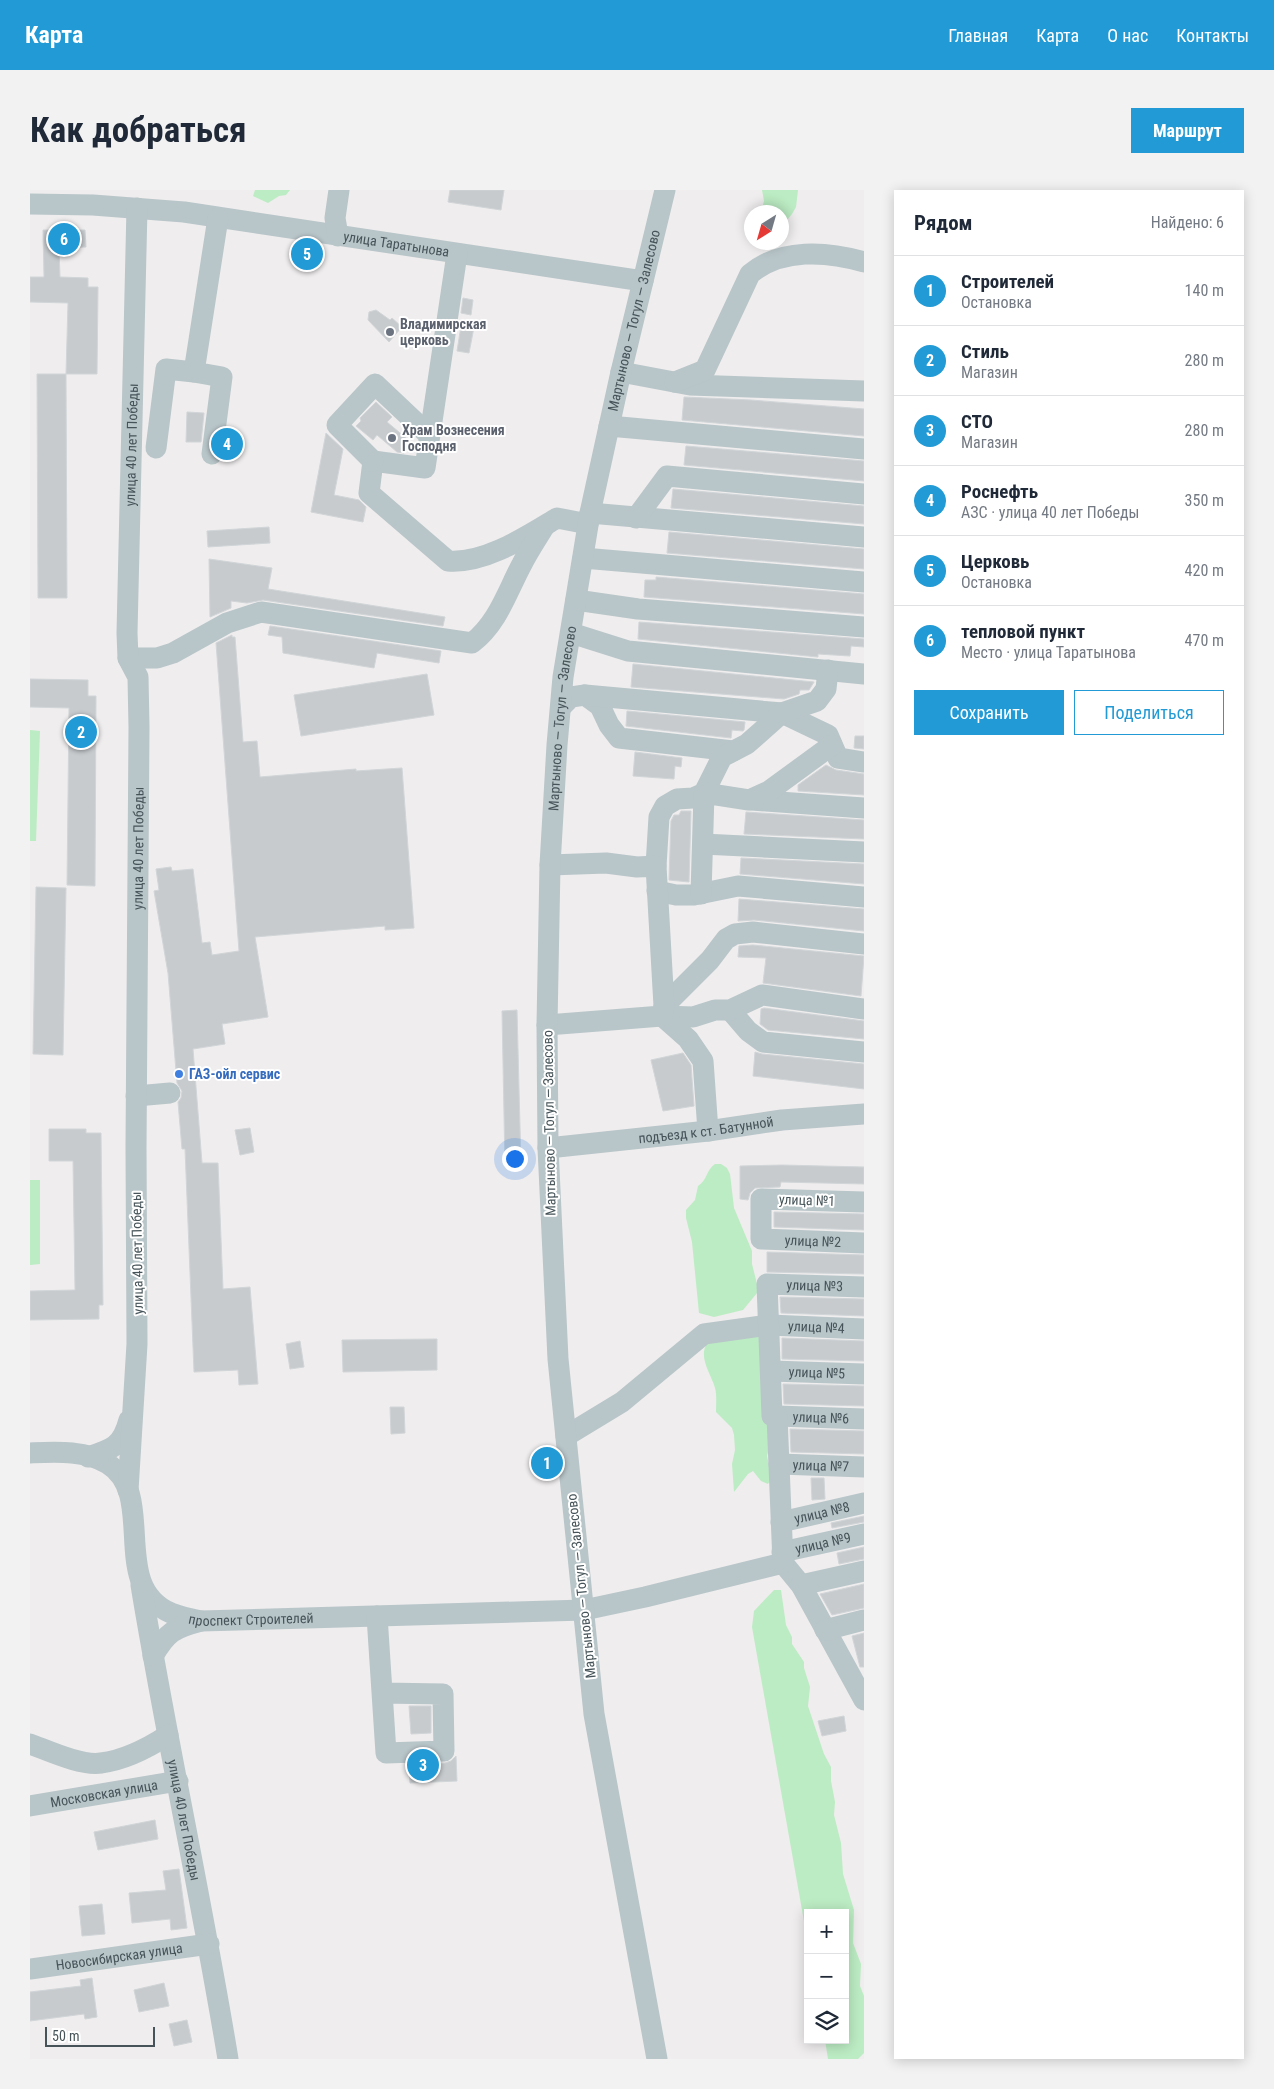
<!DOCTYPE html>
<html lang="ru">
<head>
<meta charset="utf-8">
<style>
	body { margin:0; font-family:"Roboto Condensed",sans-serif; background:#f2f2f3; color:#1f2937 }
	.controls { position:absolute; right:15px; bottom:15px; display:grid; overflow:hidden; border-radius:0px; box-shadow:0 2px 12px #0003 }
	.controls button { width:45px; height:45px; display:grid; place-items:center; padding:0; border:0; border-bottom:1px solid #e0e1e3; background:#fff; color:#1f2937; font:25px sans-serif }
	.compass { position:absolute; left:714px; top:15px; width:45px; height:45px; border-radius:50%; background:#fff; box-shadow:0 2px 12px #0003; rotate:217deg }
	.scale { position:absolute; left:15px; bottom:12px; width:110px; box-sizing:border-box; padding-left:5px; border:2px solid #465459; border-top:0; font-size:14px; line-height:18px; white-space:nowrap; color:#465459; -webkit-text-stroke:4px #fff; paint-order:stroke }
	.you { position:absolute; left:484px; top:968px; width:18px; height:18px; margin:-12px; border:4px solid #fff; border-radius:50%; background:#1a73e8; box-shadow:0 0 0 8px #1a73e833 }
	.badge { display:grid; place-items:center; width:32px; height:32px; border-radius:50%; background:#219ad5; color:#fff; font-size:16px; font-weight:700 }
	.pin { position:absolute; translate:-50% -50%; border:2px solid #fff; box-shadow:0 1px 5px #0006 }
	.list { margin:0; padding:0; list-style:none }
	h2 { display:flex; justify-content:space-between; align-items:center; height:65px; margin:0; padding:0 20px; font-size:21px }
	h2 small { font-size:16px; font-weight:400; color:#747a83 }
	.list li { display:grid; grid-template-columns:32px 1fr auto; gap:15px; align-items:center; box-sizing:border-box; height:70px; padding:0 20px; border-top:1px solid #e0e1e3 }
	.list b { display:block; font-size:19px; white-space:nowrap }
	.list p { margin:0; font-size:16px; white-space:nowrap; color:#747a83 }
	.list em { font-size:16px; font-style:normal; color:#747a83 }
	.actions { display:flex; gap:10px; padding:15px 20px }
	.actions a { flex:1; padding:11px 0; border:1px solid #219ad5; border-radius:0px; text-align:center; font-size:18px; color:#219ad5 }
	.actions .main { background:#219ad5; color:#fff }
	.icon { flex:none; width:28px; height:28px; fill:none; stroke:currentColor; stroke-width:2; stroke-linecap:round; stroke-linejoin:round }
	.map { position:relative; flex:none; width:834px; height:1869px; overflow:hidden; border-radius:0px }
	header { display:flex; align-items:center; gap:30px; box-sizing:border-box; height:70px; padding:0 25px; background:#219ad5; color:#fff }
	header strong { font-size:24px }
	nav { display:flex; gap:28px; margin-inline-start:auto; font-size:18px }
	.intro { display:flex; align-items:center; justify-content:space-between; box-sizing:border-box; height:120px; padding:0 30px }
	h1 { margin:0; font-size:35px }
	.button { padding:12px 22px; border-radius:0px; background:#219ad5; color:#fff; font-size:18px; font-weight:700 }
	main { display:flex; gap:30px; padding:0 30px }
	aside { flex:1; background:#fff; border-radius:0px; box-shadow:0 2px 12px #0003 }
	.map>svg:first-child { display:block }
	.green { fill:#bcecc3 }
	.building { fill:#c7cbce; stroke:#d1d5d8 }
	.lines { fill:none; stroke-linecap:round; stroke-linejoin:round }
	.minor { stroke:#b8c5c9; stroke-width:21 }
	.worship-dot { fill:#6b7280; stroke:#fff; stroke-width:2 }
	.shop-dot { fill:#3f7fe0; stroke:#fff; stroke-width:2 }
	.labels { text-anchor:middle; stroke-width:4; stroke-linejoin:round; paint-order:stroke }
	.street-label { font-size:14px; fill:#465459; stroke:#fff }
	.worship-label { font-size:14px; font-weight:bold; fill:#5b616d; stroke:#fff; text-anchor:start }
	.shop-label { font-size:14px; font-weight:bold; fill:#366cbe; stroke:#fff; text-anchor:start }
</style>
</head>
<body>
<header>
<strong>Карта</strong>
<nav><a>Главная</a><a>Карта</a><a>О нас</a><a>Контакты</a></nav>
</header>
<div class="intro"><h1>Как добраться</h1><a class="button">Маршрут</a></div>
<main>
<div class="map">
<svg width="834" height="1869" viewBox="0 0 834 1869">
	<rect width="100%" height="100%" fill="#efeded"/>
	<g class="green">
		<path d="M225,0H260L256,5L249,6L238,13L223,6Z"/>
		<path d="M732,0H768L766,17L762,24L752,36V22H731L734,11Z"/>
		<path d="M0,540L10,541L6,651H0Z"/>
		<path d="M685,974H691L697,978L700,984L704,1018L722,1061V1074L727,1094V1103L713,1120L684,1127L669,1123L662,1052L656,1028V1020L665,1010L668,996C677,991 676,980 685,974Z"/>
		<path d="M0,990H10V1074L0,1075Z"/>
		<path d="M731,1145L742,1246L737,1266L742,1288L738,1294L731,1291L723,1281L718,1284L704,1302L702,1274L705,1260L704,1245L702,1238L686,1222C686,1214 687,1205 685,1198C681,1183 668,1168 677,1153Z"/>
		<path d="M744,1400H751L756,1435L762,1447V1454L774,1472V1478L780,1497L778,1516L794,1564L801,1577V1591L805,1612L804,1625L811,1653L813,1684L824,1720L823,1753L831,1774L830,1796L834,1806V1863L828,1869H798L795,1850H815V1723H778V1754L722,1437L724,1421Z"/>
	</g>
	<g class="building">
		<path d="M420,0H474L471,20L418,12Z"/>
		<path d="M13,40H55L56,57L29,58L30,87L58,88V97H68L67,184H36L38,113L0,112V87H14Z"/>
		<path d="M433,108L443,110L441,125L431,123Z"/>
		<path d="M346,120L360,130L362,128L372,137L359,152L338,130L339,122Z"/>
		<path d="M432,130L445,132L439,163L427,161Z"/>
		<path d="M7,184H36L37,408H8Z"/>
		<path d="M654,207L721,210L834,219V246L652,230Z"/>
		<path d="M346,212L362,227L357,232L382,253L374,263L367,262L347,245L343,250L326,236L331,231L330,228Z"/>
		<path d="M157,222L174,223L171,252H156Z"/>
		<path d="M198,243L209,245L206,264L195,262Z"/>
		<path d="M296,243L313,259L304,305L329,310L336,317L333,332L281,322Z"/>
		<path d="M656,256L834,271V291L654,275Z"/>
		<path d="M643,299L834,316V334L641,318Z"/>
		<path d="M239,337L240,353L178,357L177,341Z"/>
		<path d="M639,342L834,359V379L637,363Z"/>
		<path d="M179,369L242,378L238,399L415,427L413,436L233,410L217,413L201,411V418L180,427Z"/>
		<path d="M626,387L834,404V424L614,407L615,390H626Z"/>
		<path d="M609,432L834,449V457L821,456L820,466L788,464V467L608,449Z"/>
		<path d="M240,436L411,461L409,473L347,463L344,478L253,463L252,447L238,445Z"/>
		<path d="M202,445V447H205L213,552L227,551L230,587L326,579V581L372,578L384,738L355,740V736L225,747L238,827L192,834L195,854L163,859L172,973H188L193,1099L220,1097L228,1194L209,1195L208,1180L164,1182L155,959H152L148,912L151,908L152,901L147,893L138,783L124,701L129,700L126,679L141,677L142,681L163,679L172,753L180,752L182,765L209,761L186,453Z"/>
		<path d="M603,474L784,492L779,500H770L769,504L754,509L601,497Z"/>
		<path d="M397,484L404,525L271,546L264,505Z"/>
		<path d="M0,489L58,490V506H66L65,696L37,695L39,518L0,517Z"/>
		<path d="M597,521L715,532L714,540L713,541L702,540L701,548L596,536Z"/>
		<path d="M825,546H834V559L824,558Z"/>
		<path d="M605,562L652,568L651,577L645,576L644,589L603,586Z"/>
		<path d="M796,575L806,580L834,584V605L768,601V595Z"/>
		<path d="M651,621H661L659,692L639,690L641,631L644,625H649Z"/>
		<path d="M716,622L834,630V649L714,644Z"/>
		<path d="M711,668L834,674V694L710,684Z"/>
		<path d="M6,697L36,698L33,865L3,864Z"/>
		<path d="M709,709L834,719V741L724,730L708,731Z"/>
		<path d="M723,755L834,766L831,806L733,793L736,768L708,767L709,756Z"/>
		<path d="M734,818L834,831V849L738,840L730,834L731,819Z"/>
		<path d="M487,820L491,976L475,977L472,821Z"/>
		<path d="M725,862L732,864L834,874V899L723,886Z"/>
		<path d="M653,863L661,875L664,916L633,921L621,870Z"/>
		<path d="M220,938L224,962L210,965L205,940Z"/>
		<path d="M19,939H56V943H71L73,1115H69V1129L0,1130V1101L45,1100L43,971H19Z"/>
		<path d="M752,975L834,977V994L751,992L750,997L725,998L720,1003L718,1010L710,1009V976Z"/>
		<path d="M744,1022L834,1024V1040L744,1037Z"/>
		<path d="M737,1062L834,1065V1084L737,1082Z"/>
		<path d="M750,1107L834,1109V1126L751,1123Z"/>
		<path d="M752,1148L834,1151V1171L752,1169Z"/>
		<path d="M407,1149V1180L313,1182L312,1150Z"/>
		<path d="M270,1151L274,1177L260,1179L256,1154Z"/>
		<path d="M753,1194L834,1196V1216L754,1214Z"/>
		<path d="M360,1217H374L375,1243L361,1244Z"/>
		<path d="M760,1239L834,1241V1264L761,1262Z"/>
		<path d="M781,1288H794L795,1309L782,1310Z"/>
		<path d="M834,1326V1332L802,1338L801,1333Z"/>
		<path d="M834,1357V1369L809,1374L807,1363Z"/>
		<path d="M834,1394V1418L802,1425L790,1404Z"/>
		<path d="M834,1443V1477H830L822,1446Z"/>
		<path d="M379,1516H401V1543L381,1544Z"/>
		<path d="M814,1526L816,1541L792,1546L788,1531Z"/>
		<path d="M426,1566L427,1591L380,1593L379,1575L415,1573L421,1571Z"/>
		<path d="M125,1630L128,1649L68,1660L64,1642Z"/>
		<path d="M149,1679L157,1738L141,1740L140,1729L102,1733L99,1703L136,1700L133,1681Z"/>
		<path d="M72,1714L75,1744L52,1746L49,1716Z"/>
		<path d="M62,1788L67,1827L55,1829L54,1824L0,1831V1802L51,1796L50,1790Z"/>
		<path d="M134,1793L139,1816L109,1822L104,1800Z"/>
		<path d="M157,1830L162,1852L144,1856L139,1834Z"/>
	</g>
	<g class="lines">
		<g class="minor">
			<path id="s1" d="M0,14L63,15L154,22L613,91"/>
			<path d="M308,46L305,28L309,0"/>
			<path d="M427,64L395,278L343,271L339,303L418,371C455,374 497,346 527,328L558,334"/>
			<path d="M591,182L660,195L834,201"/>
			<path d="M645,192L675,180L720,84C751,58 797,61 834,72"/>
			<path d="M579,236L834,259"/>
			<path d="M126,258L136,179L164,182"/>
			<path d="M182,264L192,187L164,182L188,28"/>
			<path d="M343,271L307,235L345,194L399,245"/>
			<path d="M560,323L834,347"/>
			<path d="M606,328L637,286L834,304"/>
			<path d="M553,368L834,392"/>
			<path d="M546,410L608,419L834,437"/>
			<path d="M541,443L598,461L834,484"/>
			<path d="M98,468H127L143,463L197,433L231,422L442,453C468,433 477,402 492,374C498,362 506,350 514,337"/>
			<path d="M555,505L570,516L579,535L589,548L703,561"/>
			<path d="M531,517L541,507L555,505L752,523L798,545L808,568L834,572"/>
			<path d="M722,610L834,618"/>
			<path d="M673,654L834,662"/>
			<path d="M626,676L629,627L635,616L647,609L663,608L674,603L692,567L717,554L752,523L787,511L796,499L798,480"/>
			<path d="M627,701L646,705H664L708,696L834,707"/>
			<path d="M671,704L674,603L719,610L739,601L802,555"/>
			<path d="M634,816L680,770L696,749L705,744L723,742L834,754"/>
			<path d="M700,820L718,841L733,852L834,862"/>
			<path d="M632,826L663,827L685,820H700L732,805L834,819"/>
			<path d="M632,826L658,849L673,871L678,941"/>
			<path d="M517,835L632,826L634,816L626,676L607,677L576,673L520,675"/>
			<path d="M106,906L140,903"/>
			<path id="s2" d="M518,958L678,941L752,930L834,924"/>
			<path id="s3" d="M834,1012L731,1009V1049L834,1053"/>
			<path id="s4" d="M741,1181L834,1184"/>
			<path id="s5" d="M747,1226L834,1229"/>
			<path id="s6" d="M536,1246L592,1212L674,1144L739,1135L834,1139"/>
			<path id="s7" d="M0,1263C25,1262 56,1260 78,1274C128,1305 78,1396 141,1423C151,1427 161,1429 171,1431L554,1420L615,1407L753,1373L771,1395L834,1510"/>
			<path d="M58,1267C83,1259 92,1256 99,1230"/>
			<path id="s8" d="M749,1274L834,1277"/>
			<path id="s9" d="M98,1300L107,1154L106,957L109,537L108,487L98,468L97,443L107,18"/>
			<path id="s10" d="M751,1332L834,1313"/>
			<path id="s11" d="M752,1362L834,1344"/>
			<path id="s12" d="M753,1373L747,1226H742L737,1094L834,1097"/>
			<path id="s13" d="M111,1395C137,1553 172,1710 198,1869"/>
			<path d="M771,1395L834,1381"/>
			<path d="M347,1426L356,1563L414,1561L413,1504L352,1503"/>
			<path d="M795,1440L834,1430"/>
			<path d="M123,1466C137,1442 144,1438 171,1431"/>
			<path d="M0,1554C19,1561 51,1576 71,1573C96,1570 118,1558 138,1545"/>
			<path id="s14" d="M0,1616L148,1591"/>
			<path id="s15" d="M0,1779L179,1754"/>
			<path id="s16" d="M627,1869L564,1524L528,1169L518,958L517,835L520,675L527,555L533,487L560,323L591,182L635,0"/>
		</g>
	</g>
	<g class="worship-dot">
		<circle cx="360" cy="142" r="5"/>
		<circle cx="362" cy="248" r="5"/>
	</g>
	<circle class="shop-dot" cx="149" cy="884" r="5"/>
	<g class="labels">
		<g class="street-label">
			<text dy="5" stroke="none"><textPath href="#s1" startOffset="369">улица Таратынова</textPath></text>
			<text dy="5" stroke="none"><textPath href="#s16" startOffset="1754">Мартыново — Тогул — Залесово</textPath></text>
			<text dy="5" stroke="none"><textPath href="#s9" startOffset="1048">улица 40 лет Победы</textPath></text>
			<text dy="5" stroke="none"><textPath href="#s16" startOffset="1349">Мартыново — Тогул — Залесово</textPath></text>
			<text dy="5" stroke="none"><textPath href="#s9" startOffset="642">улица 40 лет Победы</textPath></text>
			<text transform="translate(519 933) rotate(-91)" y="5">Мартыново — Тогул — Залесово</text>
			<text dy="5" stroke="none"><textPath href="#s2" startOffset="159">подъезд к ст. Батунной</textPath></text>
			<text transform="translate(777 1010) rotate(2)" y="5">улица №1</text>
			<text dy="5" stroke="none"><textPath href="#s3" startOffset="195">улица №2</textPath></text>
			<text transform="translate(107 1063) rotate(-91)" y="5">улица 40 лет Победы</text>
			<text dy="5" stroke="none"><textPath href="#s12" startOffset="332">улица №3</textPath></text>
			<text dy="5" stroke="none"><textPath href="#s6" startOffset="285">улица №4</textPath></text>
			<text dy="5" stroke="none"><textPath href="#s4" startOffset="46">улица №5</textPath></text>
			<text dy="5" stroke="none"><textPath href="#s5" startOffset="44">улица №6</textPath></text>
			<text dy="5" stroke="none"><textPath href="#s8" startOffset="42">улица №7</textPath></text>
			<text dy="5" stroke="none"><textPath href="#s10" startOffset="42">улица №8</textPath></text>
			<text dy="5" stroke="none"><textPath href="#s11" startOffset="42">улица №9</textPath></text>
			<text transform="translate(551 1396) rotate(-96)" y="5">Мартыново — Тогул — Залесово</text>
			<text dy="5" stroke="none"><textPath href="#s7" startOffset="332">проспект Строителей</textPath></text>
			<text dy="5" stroke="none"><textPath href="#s14" startOffset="75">Московская улица</textPath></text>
			<text dy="5" stroke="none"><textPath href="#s13" startOffset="239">улица 40 лет Победы</textPath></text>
			<text dy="5" stroke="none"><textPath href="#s15" startOffset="90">Новосибирская улица</textPath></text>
		</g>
		<g class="worship-label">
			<text x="370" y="139">Владимирская<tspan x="370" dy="16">церковь</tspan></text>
			<text x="372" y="245">Храм Вознесения<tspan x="372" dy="16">Господня</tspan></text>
		</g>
		<g class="shop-label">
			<text x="159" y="889">ГАЗ-ойл сервис</text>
		</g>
	</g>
</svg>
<div class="controls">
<button>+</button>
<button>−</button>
<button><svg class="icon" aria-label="layers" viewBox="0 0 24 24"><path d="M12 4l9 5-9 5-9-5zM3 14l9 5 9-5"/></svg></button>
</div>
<svg class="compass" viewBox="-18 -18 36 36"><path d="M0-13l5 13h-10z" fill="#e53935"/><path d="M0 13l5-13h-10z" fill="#747a83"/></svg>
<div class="scale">50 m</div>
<div class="you"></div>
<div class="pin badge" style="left:517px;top:1273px">1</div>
<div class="pin badge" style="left:51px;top:542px">2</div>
<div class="pin badge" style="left:393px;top:1575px">3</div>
<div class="pin badge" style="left:197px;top:254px">4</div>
<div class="pin badge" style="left:277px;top:64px">5</div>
<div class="pin badge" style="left:34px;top:49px">6</div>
</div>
<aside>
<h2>Рядом<small>Найдено: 6</small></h2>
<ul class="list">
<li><span class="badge">1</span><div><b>Строителей</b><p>Остановка</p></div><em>140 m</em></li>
<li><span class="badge">2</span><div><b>Стиль</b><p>Магазин</p></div><em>280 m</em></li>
<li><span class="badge">3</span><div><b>СТО</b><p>Магазин</p></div><em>280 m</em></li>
<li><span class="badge">4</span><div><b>Роснефть</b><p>АЗС · улица 40 лет Победы</p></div><em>350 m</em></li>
<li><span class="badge">5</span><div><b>Церковь</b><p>Остановка</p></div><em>420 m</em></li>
<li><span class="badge">6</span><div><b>тепловой пункт</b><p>Место · улица Таратынова</p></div><em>470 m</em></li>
</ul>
<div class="actions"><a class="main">Сохранить</a><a>Поделиться</a></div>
</aside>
</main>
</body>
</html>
